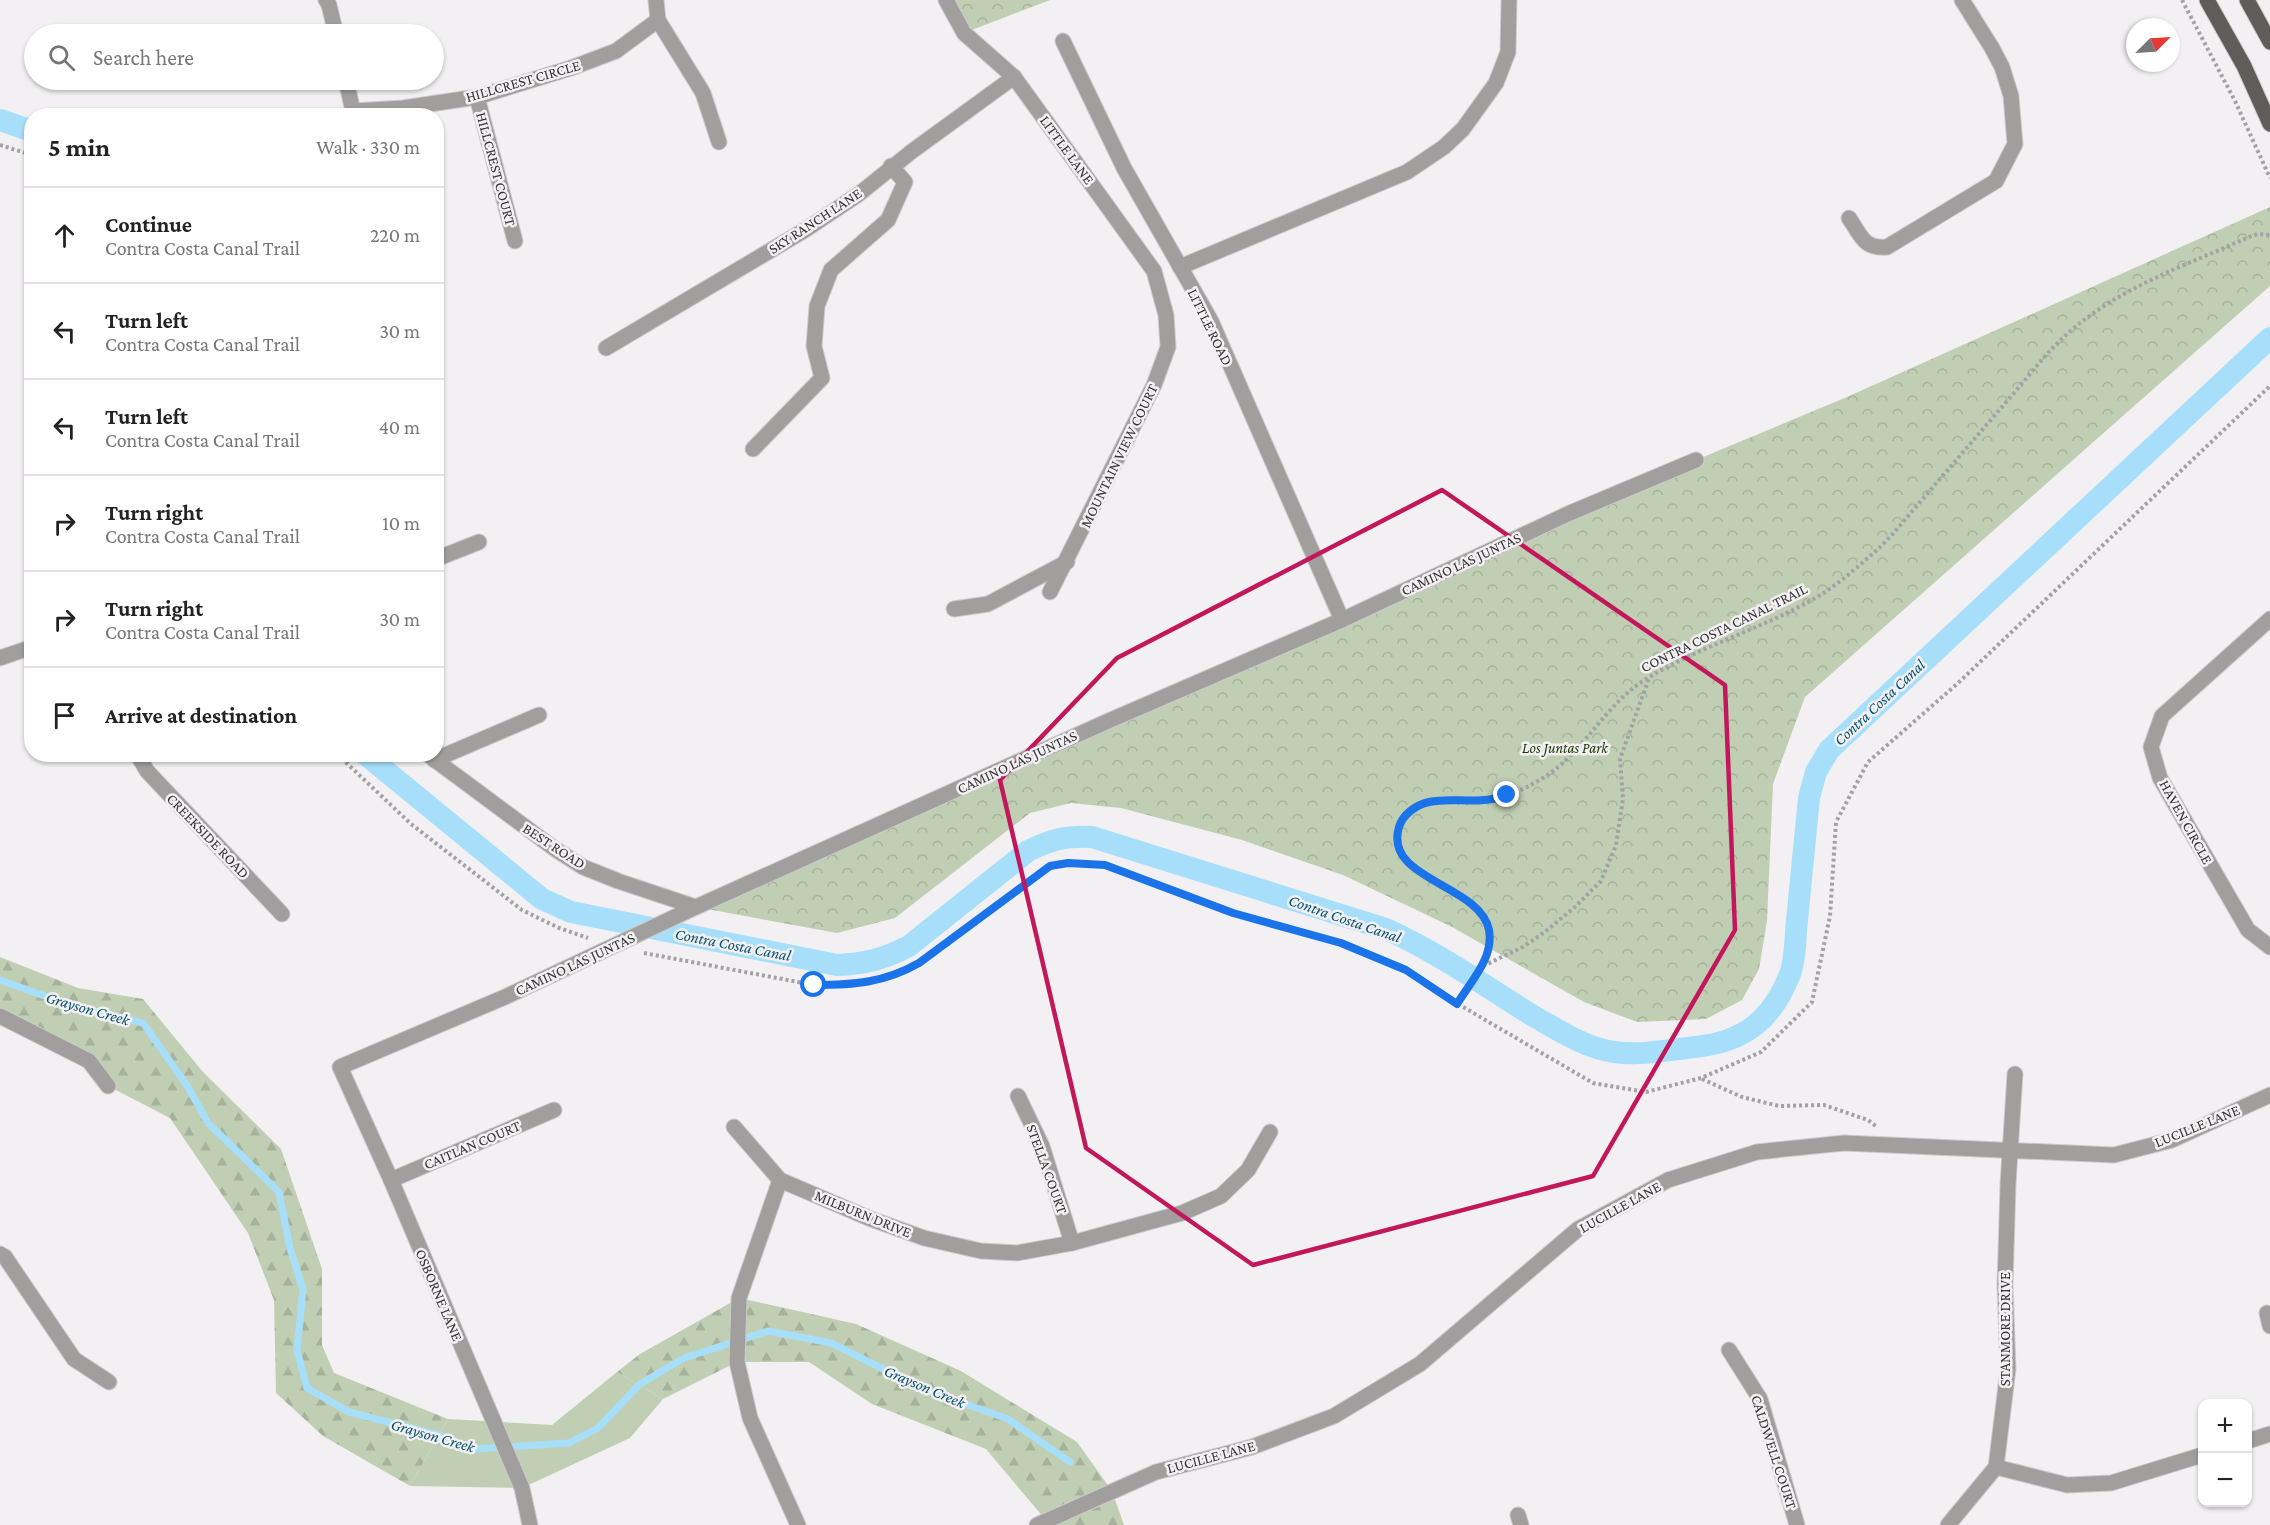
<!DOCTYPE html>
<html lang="en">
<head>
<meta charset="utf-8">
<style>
	body { margin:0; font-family:"Crimson Pro",serif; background:#f2f2f2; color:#222 }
	.controls { position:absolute; right:18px; bottom:18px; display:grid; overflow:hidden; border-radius:12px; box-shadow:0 2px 4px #0004 }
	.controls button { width:54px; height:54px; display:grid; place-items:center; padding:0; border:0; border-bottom:2px solid #e0e0e0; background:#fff; color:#222; font:30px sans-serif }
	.compass { position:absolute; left:2126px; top:18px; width:54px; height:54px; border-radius:50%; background:#fff; box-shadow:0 2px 4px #0004; rotate:66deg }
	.stop { position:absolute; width:18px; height:18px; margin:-14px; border:4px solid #1a73e8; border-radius:50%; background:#fff }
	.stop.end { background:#1a73e8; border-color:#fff; box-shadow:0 2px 6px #0008 }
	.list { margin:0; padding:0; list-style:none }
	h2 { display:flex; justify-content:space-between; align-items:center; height:78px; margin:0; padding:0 24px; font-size:26px }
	h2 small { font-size:20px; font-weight:400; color:#767676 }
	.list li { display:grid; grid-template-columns:39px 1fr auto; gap:18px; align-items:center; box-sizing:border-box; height:96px; padding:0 24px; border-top:2px solid #e0e0e0 }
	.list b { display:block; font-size:22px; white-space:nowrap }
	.list p { margin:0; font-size:20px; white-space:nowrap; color:#767676 }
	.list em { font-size:20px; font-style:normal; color:#767676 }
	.icon { flex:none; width:33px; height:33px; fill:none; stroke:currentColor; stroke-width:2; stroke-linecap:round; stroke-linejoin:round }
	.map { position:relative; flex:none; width:2270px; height:1525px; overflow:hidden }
	.search { position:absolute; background:#fff; box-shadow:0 2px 4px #0004; left:24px; top:24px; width:420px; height:66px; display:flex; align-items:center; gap:15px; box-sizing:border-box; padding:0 21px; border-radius:33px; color:#767676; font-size:22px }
	.panel { position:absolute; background:#fff; box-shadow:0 2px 4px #0004; left:24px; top:108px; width:420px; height:654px; border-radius:24px }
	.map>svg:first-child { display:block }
	.grass { fill:#c0cfb3 }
	.forest { fill:url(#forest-firs) }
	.park { fill:url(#park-crowns) }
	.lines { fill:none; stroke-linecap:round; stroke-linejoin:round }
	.stream { stroke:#a7dffb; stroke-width:7 }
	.canal { stroke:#a7dffb; stroke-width:22 }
	.minor-casing { stroke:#cdcbcd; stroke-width:17 }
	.major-casing { stroke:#cdcbcd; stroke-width:17 }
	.path { stroke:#a3a1a3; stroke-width:4; stroke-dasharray:3 3; stroke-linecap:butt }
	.minor { stroke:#a19f9e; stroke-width:15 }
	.major { stroke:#5f5c5a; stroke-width:15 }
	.route { stroke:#1a73e8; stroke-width:8 }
	.marked { fill:none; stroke:#c2185b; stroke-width:4.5; stroke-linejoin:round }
	.labels { text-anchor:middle; stroke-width:5; stroke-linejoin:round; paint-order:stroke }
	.street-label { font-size:15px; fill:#373637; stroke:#f3f0f3 }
	.park-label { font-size:15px; font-style:italic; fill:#233906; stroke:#f3f0f3 }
	.water-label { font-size:16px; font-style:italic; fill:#05526d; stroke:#f3f0f3 }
</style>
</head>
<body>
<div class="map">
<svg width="2270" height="1525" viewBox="0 0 2270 1525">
	<defs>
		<pattern id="forest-firs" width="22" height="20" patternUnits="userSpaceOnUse" patternTransform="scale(1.5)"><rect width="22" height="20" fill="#c0cfb3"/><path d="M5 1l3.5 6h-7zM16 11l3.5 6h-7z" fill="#a6b29b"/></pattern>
		<pattern id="park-crowns" width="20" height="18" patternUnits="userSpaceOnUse" patternTransform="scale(1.5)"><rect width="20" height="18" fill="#c0cfb3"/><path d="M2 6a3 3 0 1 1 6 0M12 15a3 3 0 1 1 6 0" fill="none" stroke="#a6b29b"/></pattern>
	</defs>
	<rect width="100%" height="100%" fill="#f3f0f3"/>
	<path class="grass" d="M617,1372L663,1399L630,1438L522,1488L410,1486L448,1419L552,1425Z"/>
	<g class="forest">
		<path d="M0,957L78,988L143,999L203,1072L281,1149L322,1269V1345L334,1373L448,1419L410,1486L323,1436L276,1393L274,1300L248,1233L170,1118L108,1086L89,1061L0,1016Z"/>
		<path d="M739,1298L856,1324L961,1371L1077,1442L1112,1491L1124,1525H1050L986,1449L872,1404L809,1362H737L663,1399L617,1372L640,1354Z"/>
	</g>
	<g class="park">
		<path d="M946,0H1050L964,33Z"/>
		<path d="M2270,207V286L1805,697L1773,784L1767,921L1759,969L1742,1000L1706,1019L1637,1022L1584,1002L1452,927L1343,875L1242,840L1121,808L1071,803L1030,813L895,918L837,933L696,907L1696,460L1847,397Z"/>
	</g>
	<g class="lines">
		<path class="stream" d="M0,980L67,1004L143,1023L188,1087L208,1123L279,1192L290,1248L303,1289L297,1350L307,1388L349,1412L439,1435L473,1449L569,1443L598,1428L640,1384L684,1358L768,1331L831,1343L925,1390L1008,1419L1070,1462"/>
		<g class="canal">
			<path d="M0,120L32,131"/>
			<path d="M365,754L542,899L571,912L837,965C865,964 884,959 909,946L1028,851C1052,839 1065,836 1092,837L1386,929C1439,953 1486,987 1535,1017C1560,1031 1585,1048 1614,1052C1640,1056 1669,1050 1695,1047C1744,1042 1772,1020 1790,974C1796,958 1795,937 1797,920C1801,880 1805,839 1809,798L1816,772L1829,750L2270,338"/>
		</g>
		<defs>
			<g id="minor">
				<path d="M326,0L329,5L336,34"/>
				<path d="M656,0L658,20L703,93L719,142"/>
				<path d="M946,0L964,33L1014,77L1154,271L1166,315L1168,347L1154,385L1050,592"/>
				<path d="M1063,41L1124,168L1211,321L1342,620"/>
				<path d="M346,80L354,116"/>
				<path d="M477,97L515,241"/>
				<path d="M353,111L403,108L477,97L571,68L616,51L658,20"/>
				<path d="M1849,218C1861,236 1864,249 1887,247L1996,181L2015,144L2011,96L2002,67L1992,48L1962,0"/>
				<path d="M1180,267L1407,172L1444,147L1463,129L1496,83L1508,52L1509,0"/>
				<path d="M606,348L805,230L859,194L911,152L1014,77"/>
				<path d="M753,449L822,378L814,346L817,306L831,270L888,220L905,182L891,166"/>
				<path d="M436,559L479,542"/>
				<path d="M954,609L988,604L1067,562"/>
				<path d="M2270,619L2162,716L2151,747L2160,778L2248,930L2270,947"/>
				<path d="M0,658L32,647"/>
				<path d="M137,754L147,771L282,914"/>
				<path d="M427,754L555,849L583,867L618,881L696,907"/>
				<path d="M434,760L539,715"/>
				<path d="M0,1016L89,1061L108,1086"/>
				<path d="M1018,1096L1042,1146L1072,1243"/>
				<path d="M734,1127L780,1180L871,1219L924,1238L981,1251L1017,1253L1072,1243L1182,1213L1221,1196L1248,1170L1270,1132"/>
				<path d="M391,1180L554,1110"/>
				<path d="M780,1180L739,1298L737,1362L750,1418L798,1525"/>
				<path d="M0,1254L5,1257L74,1359L109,1382"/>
				<path d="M2267,1313L2270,1326"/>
				<path d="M1729,1350L1760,1399L1797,1525"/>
				<path d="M2248,1441L2270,1434"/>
				<path d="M1996,1467L2067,1485L2111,1483L2202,1455"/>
				<path d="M1518,1515L1521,1525"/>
				<path d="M530,1525L522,1488L391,1180L340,1067L505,997L696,907L1106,722L1342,620L1570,513L1696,460"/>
				<path d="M1037,1525L1156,1472L1252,1447L1334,1416L1420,1364L1578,1229L1668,1180L1757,1152L1844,1143L2114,1155L2172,1140L2270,1095"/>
				<path d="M1948,1525L1996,1467L2008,1369L2005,1285L2008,1184L2015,1074"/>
			</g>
			<g id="major">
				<path d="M2207,0L2244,66L2270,124"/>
				<path d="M2247,0L2270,42"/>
			</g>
		</defs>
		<use href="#minor" class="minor-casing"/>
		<use href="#major" class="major-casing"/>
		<g class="path">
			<path d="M2182,0L2235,101L2270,178"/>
			<path d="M0,145L32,155"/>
			<path d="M337,754L411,824L522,910L559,928L588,938"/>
			<path d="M644,953L814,985H851L889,978L919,963L1050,866L1087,863L1105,865L1233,913L1341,943L1406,970L1457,1003C1470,984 1489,965 1490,941C1492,891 1415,888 1400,847C1396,838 1397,826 1404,817C1421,793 1459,802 1484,800C1506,799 1531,786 1549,774C1587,747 1607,703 1646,679C1702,645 1766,628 1822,594C1841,582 1860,565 1878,549C1893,535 1907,517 1921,501C1952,465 1983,429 2014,393C2031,373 2047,352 2066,335C2117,288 2187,265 2249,237L2258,234L2270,235"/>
			<path d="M1483,966L1523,947L1546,931L1575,907L1601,881L1616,845L1623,799L1620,759L1649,678"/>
			<path d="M1458,1004L1593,1083L1646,1092L1701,1078L1761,1052L1812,1002L1830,916L1836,822L1868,762L1957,684L2270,386"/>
			<path d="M1702,1079L1742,1097L1779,1106L1824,1105L1868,1120L1877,1127"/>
		</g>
		<use href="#minor" class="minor"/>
		<use href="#major" class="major"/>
	</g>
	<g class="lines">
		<path class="route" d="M814,985C853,985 884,983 919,963L1050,866L1068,863L1105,865L1233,913L1341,943L1406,970L1457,1004C1471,981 1494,958 1489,930C1480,884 1383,880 1399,827C1403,814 1416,805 1429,802C1448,798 1466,802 1484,800C1492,800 1499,797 1507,795"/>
	</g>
	<path class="marked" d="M1442,490L1725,685L1735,930L1593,1176L1253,1265L1086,1148L1000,780L1117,658Z"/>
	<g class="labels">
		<g class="street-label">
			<text transform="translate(523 81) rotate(-16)" y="5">HILLCREST CIRCLE</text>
			<text transform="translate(1067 150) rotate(54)" y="5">LITTLE LANE</text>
			<text transform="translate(496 169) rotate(75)" y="5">HILLCREST COURT</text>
			<text transform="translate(815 221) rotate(-33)" y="5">SKY RANCH LANE</text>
			<text transform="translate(1210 327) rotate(64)" y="5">LITTLE ROAD</text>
			<text transform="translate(1119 456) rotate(-64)" y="5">MOUNTAIN VIEW COURT</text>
			<text transform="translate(1461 564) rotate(-25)" y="5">CAMINO LAS JUNTAS</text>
			<text transform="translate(1724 628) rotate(-26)" y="5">CONTRA COSTA CANAL TRAIL</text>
			<text transform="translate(1017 762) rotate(-25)" y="5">CAMINO LAS JUNTAS</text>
			<text transform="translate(2186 822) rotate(61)" y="5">HAVEN CIRCLE</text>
			<text transform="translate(208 836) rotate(46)" y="5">CREEKSIDE ROAD</text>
			<text transform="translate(554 846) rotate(33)" y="5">BEST ROAD</text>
			<text transform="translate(575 964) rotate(-25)" y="5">CAMINO LAS JUNTAS</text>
			<text transform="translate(2197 1126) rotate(-22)" y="5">LUCILLE LANE</text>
			<text transform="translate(472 1145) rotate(-23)" y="5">CAITLAN COURT</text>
			<text transform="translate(1047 1169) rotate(70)" y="5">STELLA COURT</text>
			<text transform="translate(1620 1207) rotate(-29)" y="5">LUCILLE LANE</text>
			<text transform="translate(863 1214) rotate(22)" y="5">MILBURN DRIVE</text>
			<text transform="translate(439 1295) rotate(67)" y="5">OSBORNE LANE</text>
			<text transform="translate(2005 1329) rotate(-90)" y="5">STANMORE DRIVE</text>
			<text transform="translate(1774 1452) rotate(72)" y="5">CALDWELL COURT</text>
			<text transform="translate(1211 1457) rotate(-15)" y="5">LUCILLE LANE</text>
		</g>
		<g class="park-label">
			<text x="1565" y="753">Los Juntas Park</text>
		</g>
		<g class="water-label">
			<text transform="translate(1879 702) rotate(-43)" y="6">Contra Costa Canal</text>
			<text transform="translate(1345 918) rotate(19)" y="6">Contra Costa Canal</text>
			<text transform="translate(733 944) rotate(11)" y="6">Contra Costa Canal</text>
			<text transform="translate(88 1008) rotate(16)" y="6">Grayson Creek</text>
			<text transform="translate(925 1386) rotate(23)" y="6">Grayson Creek</text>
			<text transform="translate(433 1435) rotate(16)" y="6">Grayson Creek</text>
		</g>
	</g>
</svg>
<div class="controls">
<button>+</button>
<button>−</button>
</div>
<svg class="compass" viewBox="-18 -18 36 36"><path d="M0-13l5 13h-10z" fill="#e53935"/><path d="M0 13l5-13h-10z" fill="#767676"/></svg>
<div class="stop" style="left:814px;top:985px"></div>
<div class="stop end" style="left:1507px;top:795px"></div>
<div class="search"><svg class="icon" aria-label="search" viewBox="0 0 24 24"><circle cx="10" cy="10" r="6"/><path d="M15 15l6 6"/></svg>Search here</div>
<section class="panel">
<h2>5 min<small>Walk · 330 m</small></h2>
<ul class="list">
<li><svg class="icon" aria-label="ahead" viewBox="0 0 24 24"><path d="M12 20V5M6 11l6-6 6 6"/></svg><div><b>Continue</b><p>Contra Costa Canal Trail</p></div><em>220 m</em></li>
<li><svg class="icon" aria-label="left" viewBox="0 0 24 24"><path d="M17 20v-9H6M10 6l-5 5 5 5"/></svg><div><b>Turn left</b><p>Contra Costa Canal Trail</p></div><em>30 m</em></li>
<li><svg class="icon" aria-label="left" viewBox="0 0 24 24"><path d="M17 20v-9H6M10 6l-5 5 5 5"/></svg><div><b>Turn left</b><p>Contra Costa Canal Trail</p></div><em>40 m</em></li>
<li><svg class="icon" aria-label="right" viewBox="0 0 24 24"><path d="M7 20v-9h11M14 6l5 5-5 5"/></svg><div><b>Turn right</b><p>Contra Costa Canal Trail</p></div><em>10 m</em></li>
<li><svg class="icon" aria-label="right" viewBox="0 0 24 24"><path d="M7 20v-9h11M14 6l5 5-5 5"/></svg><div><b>Turn right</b><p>Contra Costa Canal Trail</p></div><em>30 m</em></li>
<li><svg class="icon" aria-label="arrive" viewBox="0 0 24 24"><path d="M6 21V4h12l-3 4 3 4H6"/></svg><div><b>Arrive at destination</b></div></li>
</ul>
</section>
</div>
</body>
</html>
